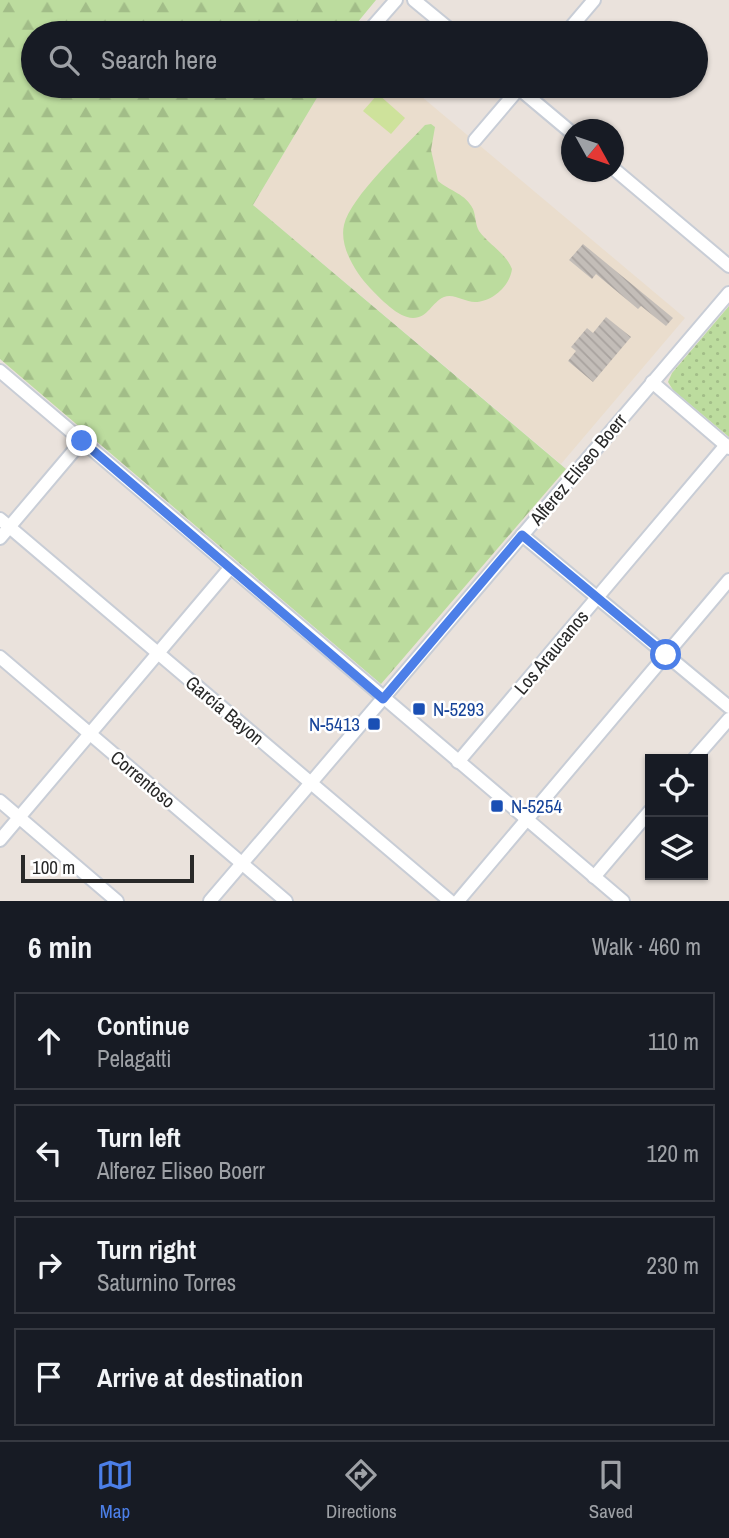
<!DOCTYPE html>
<html lang="en">
<head>
<meta charset="utf-8">
<style>
	:root { --surface:#171b24; --page:#20242c; --text:#f1f3f6; --muted:#9ea1a6; --line:#363941; --accent:#4c7fe8 }
	body { margin:0; font-family:"Archivo Narrow",sans-serif; background:var(--page); color:var(--text) }
	.controls { position:absolute; right:21px; bottom:21px; display:grid; overflow:hidden; border-radius:0px; box-shadow:0 2px 5px #0004 }
	.controls button { width:63px; height:63px; display:grid; place-items:center; padding:0; border:0; border-bottom:2px solid var(--line); background:var(--surface); color:var(--text); font:35px sans-serif }
	.compass { position:absolute; left:561px; top:119px; width:63px; height:63px; border-radius:50%; background:var(--surface); box-shadow:0 2px 5px #0004; rotate:130deg }
	.scale { position:absolute; left:21px; bottom:18px; width:173px; box-sizing:border-box; padding-left:7px; border:4px solid #292929; border-top:0; font-size:19px; line-height:24px; white-space:nowrap; color:#292929; -webkit-text-stroke:5px #fff; paint-order:stroke }
	.stop { position:absolute; width:21px; height:21px; margin:-16px; border:5px solid #4c7fe8; border-radius:50%; background:#fff }
	.stop.end { background:#4c7fe8; border-color:#fff; box-shadow:0 2px 7px #0008 }
	.list { margin:0; padding:0; list-style:none }
	h2 { display:flex; justify-content:space-between; align-items:center; height:91px; margin:0; padding:0 28px; font-size:30px }
	h2 small { font-size:23px; font-weight:400; color:var(--muted) }
	.list li { display:grid; grid-template-columns:46px 1fr auto; gap:21px; align-items:center; box-sizing:border-box; height:98px; margin:0 14px 14px; padding:0 14px; border:2px solid var(--line); border-radius:0px }
	.list b { display:block; font-size:26px; white-space:nowrap }
	.list p { margin:0; font-size:23px; white-space:nowrap; color:var(--muted) }
	.list em { font-size:23px; font-style:normal; color:var(--muted) }
	.icon { flex:none; width:38px; height:38px; fill:none; stroke:currentColor; stroke-width:2; stroke-linecap:round; stroke-linejoin:round }
	.map { position:relative; flex:none; width:729px; height:901px; overflow:hidden }
	.search { position:absolute; background:var(--surface); box-shadow:0 2px 5px #0004; left:21px; right:21px; top:21px; height:77px; display:flex; align-items:center; gap:18px; box-sizing:border-box; padding:0 24px; border-radius:38px; color:var(--muted); font-size:26px }
	.sheet { height:539px; background:var(--surface) }
	nav { display:flex; justify-content:space-around; align-items:center; box-sizing:border-box; height:98px; border-top:2px solid var(--line); background:var(--surface); font-size:19px; color:var(--muted) }
	nav a { display:grid; justify-items:center; gap:4px }
	nav .on { color:var(--accent) }
	.map>svg:first-child { display:block }
	.education { fill:#eaddcd }
	.forest { fill:url(#forest-firs) }
	.park { fill:url(#park-dots) }
	.pitch { fill:#cee29b }
	.building { fill:url(#building-back-hatch) }
	.lines { fill:none; stroke-linecap:round; stroke-linejoin:round }
	.minor-casing { stroke:#c8cdd6; stroke-width:16 }
	.minor { stroke:#fff; stroke-width:12 }
	.route { stroke:#4c7fe8; stroke-width:9 }
	.transit-dot { fill:#1a4fb4; stroke:#fff; stroke-width:2.5 }
	.labels { text-anchor:middle; stroke-width:5; stroke-linejoin:round; paint-order:stroke }
	.street-label { font-size:19px; fill:#292929; stroke:#fff }
	.transit-label { font-size:19px; fill:#164399; stroke:#fff; text-anchor:start }
</style>
</head>
<body>
<div class="map">
<svg width="729" height="901" viewBox="0 0 729 901">
	<defs>
		<pattern id="forest-firs" width="22" height="20" patternUnits="userSpaceOnUse" patternTransform="scale(1.75)"><rect width="22" height="20" fill="#bcdc9e"/><path d="M5 1l3.5 6h-7zM16 11l3.5 6h-7z" fill="#a2bd88"/></pattern>
		<pattern id="park-dots" width="8" height="8" patternUnits="userSpaceOnUse" patternTransform="scale(1.75)"><rect width="8" height="8" fill="#bcdc9e"/><path d="M2 2h.1M6 6h.1" fill="none" stroke="#a2bd88" stroke-width="1.8" stroke-linecap="round"/></pattern>
		<pattern id="building-back-hatch" width="6" height="6" patternUnits="userSpaceOnUse" patternTransform="scale(1.75)"><rect width="6" height="6" fill="#c3bdb8"/><path d="M-1 5l2 2M0 0l6 6M5-1l2 2" fill="none" stroke="#a8a29e"/></pattern>
	</defs>
	<rect width="100%" height="100%" fill="#eae2dc"/>
	<!-- education -->
	<path class="education" d="M 324,86 L 409,86 L 685,318 L 561,464 L 253,205 Z"/>
	<!-- forest -->
	<g class="forest">
		<path d="M 0,0 L 376,0 L 357,23 L 354,33 L 33,33 L 33,86 L 324,86 L 253,205 L 566,469 L 381,684 L 0,359 Z"/>
		<path d="M 431,124 L 435,127 L 431,150 L 438,181 C 450,191 466,194 473,209 C 476,216 475,224 479,231 C 490,246 505,252 512,269 C 510,286 492,302 475,302 C 464,302 454,293 444,297 C 432,302 428,318 413,318 C 398,318 380,298 370,288 C 356,273 339,247 344,225 C 351,196 404,148 425,125 Z"/>
	</g>
	<!-- park -->
	<path class="park" d="M 729,306 L 729,437 L 673,390 L 668,382 L 672,373 Z"/>
	<!-- pitch -->
	<path class="pitch" d="M 378,94 L 405,118 L 391,134 L 363,111 Z"/>
	<!-- building -->
	<g class="building">
		<path d="M 583,244 L 673,318 L 666,326 L 641,306 L 638,309 L 596,274 L 592,279 L 569,260 Z"/>
		<path d="M 606,317 L 631,337 L 593,382 L 568,361 L 576,351 L 571,347 L 587,328 L 593,333 Z"/>
	</g>
	<g class="lines">
		<defs>
			<g id="minor">
				<path d="M 414,0 L 454,33"/>
				<path d="M 367,33 L 396,0"/>
				<path d="M 566,33 L 594,0"/>
				<path d="M 516,86 L 572,133"/>
				<path d="M 475,140 L 521,86"/>
				<path d="M 614,169 L 729,266"/>
				<path d="M 0,371 L 623,901"/>
				<path d="M 652,382 L 729,448"/>
				<path d="M 0,519 L 450,901"/>
				<path d="M 522,535 L 729,707"/>
				<path d="M 0,538 L 82,441"/>
				<path d="M 0,657 L 286,901"/>
				<path d="M 694,759 L 729,719"/>
				<path d="M 458,762 L 726,445"/>
				<path d="M 0,801 L 117,901"/>
				<path d="M 0,840 L 230,568"/>
				<path d="M 594,877 L 650,811"/>
				<path d="M 210,901 L 729,293"/>
				<path d="M 458,901 L 729,580"/>
			</g>
		</defs>
		<!-- minor casing -->
		<use href="#minor" class="minor-casing"/>
		<!-- minor -->
		<use href="#minor" class="minor"/>
	</g>
	<g class="lines">
		<!-- route -->
		<path class="route" d="M 82,441 L 383,699 L 522,535 L 666,655"/>
	</g>
	<!-- markers -->
	<g class="transit-dot">
		<rect x="412" y="702" width="14" height="14" rx="3.5"/>
		<rect x="367" y="717" width="14" height="14" rx="3.5"/>
		<rect x="490" y="799" width="14" height="14" rx="3.5"/>
	</g>
	<g class="labels">
		<!-- street labels -->
		<g class="street-label">
			<text transform="translate(578 469) rotate(-50)" y="7">Alferez Eliseo Boerr</text>
			<text transform="translate(551 652) rotate(-50)" y="7">Los Araucanos</text>
			<text transform="translate(225 710) rotate(40)" y="7">García Bayon</text>
			<text transform="translate(143 779) rotate(40)" y="7">Correntoso</text>
		</g>
		<!-- transit labels -->
		<g class="transit-label">
			<text x="433" y="716">N-5293</text>
			<text x="360" y="731" text-anchor="end">N-5413</text>
			<text x="511" y="813">N-5254</text>
		</g>
	</g>
</svg>
<div class="controls">
<button><svg class="icon" aria-label="locate" viewBox="0 0 24 24"><circle cx="12" cy="12" r="6"/><path d="M12 2v4M12 18v4M2 12h4M18 12h4"/></svg></button>
<button><svg class="icon" aria-label="layers" viewBox="0 0 24 24"><path d="M12 4l9 5-9 5-9-5zM3 14l9 5 9-5"/></svg></button>
</div>
<svg class="compass" viewBox="-18 -18 36 36"><path d="M0-13l5 13h-10z" fill="#e53935"/><path d="M0 13l5-13h-10z" fill="#9ea1a6"/></svg>
<div class="scale">100 m</div>
<div class="stop" style="left:666px;top:655px"></div>
<div class="stop end" style="left:82px;top:441px"></div>
<div class="search"><svg class="icon" aria-label="search" viewBox="0 0 24 24"><circle cx="10" cy="10" r="6"/><path d="M15 15l6 6"/></svg>Search here</div>
</div>
<section class="sheet">
<h2>6 min<small>Walk · 460 m</small></h2>
<ul class="list">
<li><svg class="icon" aria-label="ahead" viewBox="0 0 24 24"><path d="M12 20V5M6 11l6-6 6 6"/></svg><div><b>Continue</b><p>Pelagatti</p></div><em>110 m</em></li>
<li><svg class="icon" aria-label="left" viewBox="0 0 24 24"><path d="M17 20v-9H6M10 6l-5 5 5 5"/></svg><div><b>Turn left</b><p>Alferez Eliseo Boerr</p></div><em>120 m</em></li>
<li><svg class="icon" aria-label="right" viewBox="0 0 24 24"><path d="M7 20v-9h11M14 6l5 5-5 5"/></svg><div><b>Turn right</b><p>Saturnino Torres</p></div><em>230 m</em></li>
<li><svg class="icon" aria-label="arrive" viewBox="0 0 24 24"><path d="M6 21V4h12l-3 4 3 4H6"/></svg><div><b>Arrive at destination</b></div></li>
</ul>
</section>
<nav>
<a class="on"><svg class="icon" aria-label="map" viewBox="0 0 24 24"><path d="M3 6l6-2 6 2 6-2v14l-6 2-6-2-6 2zM9 4v14M15 6v14"/></svg>Map</a>
<a><svg class="icon" aria-label="directions" viewBox="0 0 24 24"><path d="M12 3l9 9-9 9-9-9zM9 14v-3h6M13 9l2 2-2 2"/></svg>Directions</a>
<a><svg class="icon" aria-label="saved" viewBox="0 0 24 24"><path d="M7 4h10v16l-5-4-5 4z"/></svg>Saved</a>
</nav>
</body>
</html>
